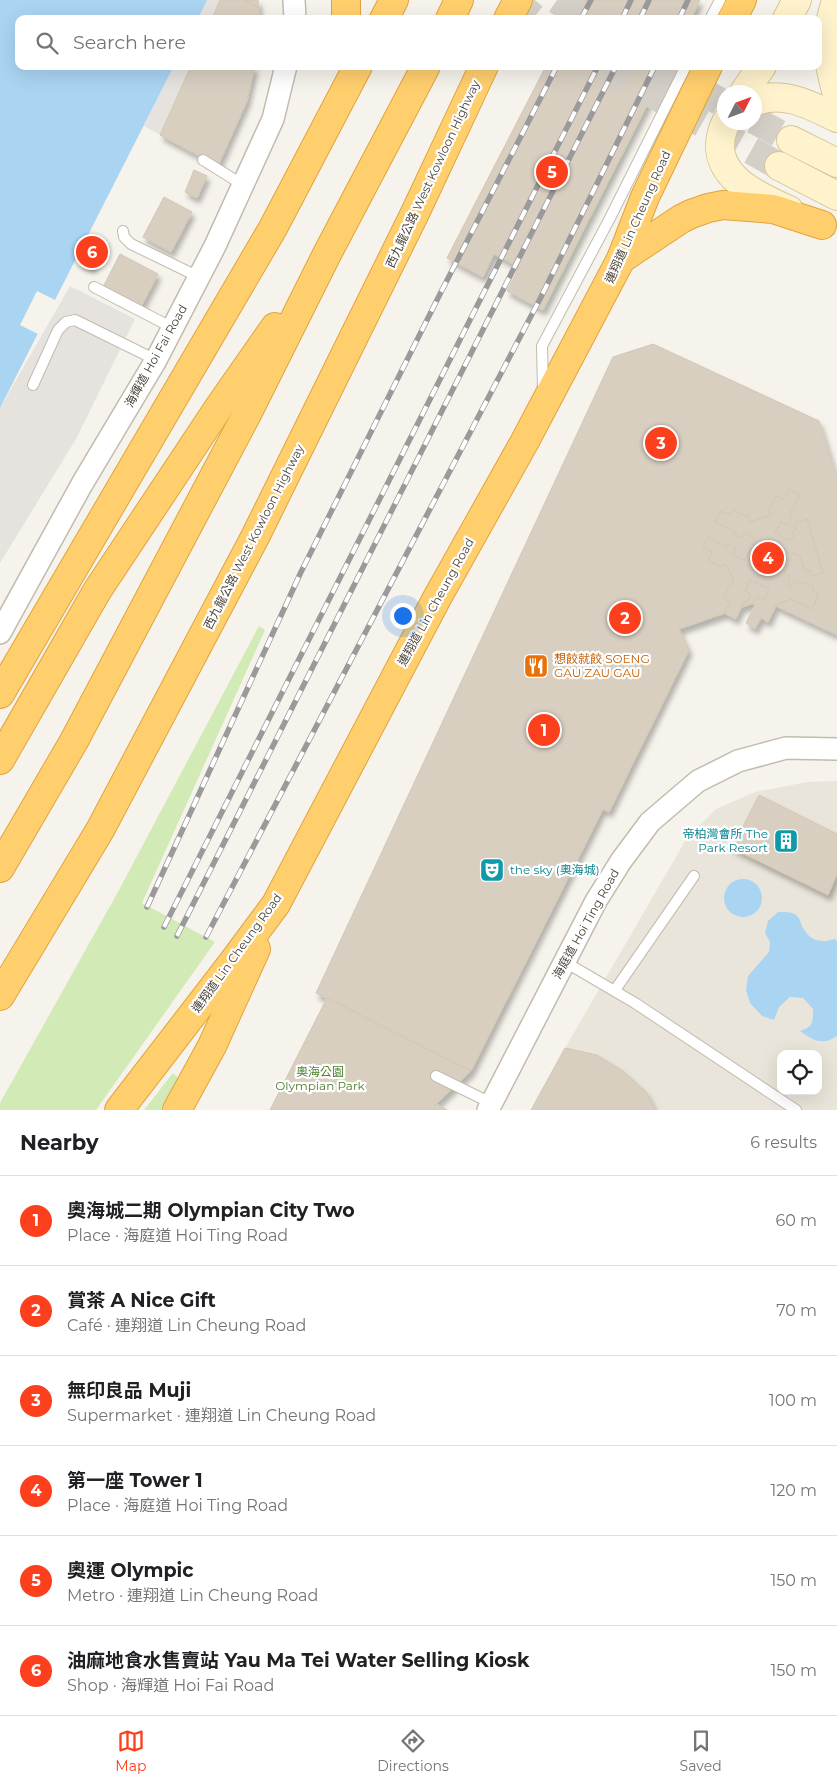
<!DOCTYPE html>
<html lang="en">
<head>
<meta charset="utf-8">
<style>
	:root { --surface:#fff; --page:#f6f6f6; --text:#202124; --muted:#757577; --line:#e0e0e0; --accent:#fc3f1d }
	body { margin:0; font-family:Montserrat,"Noto Sans TC",sans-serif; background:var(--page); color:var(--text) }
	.controls { position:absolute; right:15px; bottom:15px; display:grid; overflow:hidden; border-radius:10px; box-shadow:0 5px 20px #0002 }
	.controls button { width:45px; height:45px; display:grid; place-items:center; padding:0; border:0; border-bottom:1px solid var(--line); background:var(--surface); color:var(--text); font:25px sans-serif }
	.compass { position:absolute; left:717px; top:85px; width:45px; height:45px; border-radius:50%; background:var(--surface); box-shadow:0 5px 20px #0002; rotate:48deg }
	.you { position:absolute; left:402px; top:615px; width:18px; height:18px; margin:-12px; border:4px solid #fff; border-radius:50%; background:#1a73e8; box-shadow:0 0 0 8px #1a73e833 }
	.badge { display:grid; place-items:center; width:32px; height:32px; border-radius:50%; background:var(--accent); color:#fff; font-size:16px; font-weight:700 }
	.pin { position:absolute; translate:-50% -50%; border:2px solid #fff; box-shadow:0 1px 5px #0006 }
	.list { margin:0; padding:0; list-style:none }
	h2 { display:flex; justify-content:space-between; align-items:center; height:65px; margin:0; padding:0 20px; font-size:21px }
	h2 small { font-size:16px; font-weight:400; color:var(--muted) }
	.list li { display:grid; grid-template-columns:32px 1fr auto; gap:15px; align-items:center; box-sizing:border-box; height:90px; padding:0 20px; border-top:1px solid var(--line) }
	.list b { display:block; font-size:19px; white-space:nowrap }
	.list p { margin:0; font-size:16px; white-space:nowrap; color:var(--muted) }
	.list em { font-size:16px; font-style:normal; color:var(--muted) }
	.icon { flex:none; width:28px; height:28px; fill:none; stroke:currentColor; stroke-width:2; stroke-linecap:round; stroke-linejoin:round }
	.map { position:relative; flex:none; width:837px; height:1110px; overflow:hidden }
	.search { position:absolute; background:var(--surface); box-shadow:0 5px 20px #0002; left:15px; right:15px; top:15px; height:55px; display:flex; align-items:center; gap:12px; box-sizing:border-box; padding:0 18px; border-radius:10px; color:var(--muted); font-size:19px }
	.sheet { height:605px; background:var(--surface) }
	nav { display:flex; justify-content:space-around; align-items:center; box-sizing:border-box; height:70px; border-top:1px solid var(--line); background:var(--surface); font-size:14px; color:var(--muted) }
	nav a { display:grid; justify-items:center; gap:2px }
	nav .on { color:var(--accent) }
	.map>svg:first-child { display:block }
	.residential { fill:#eae5da; fill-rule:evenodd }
	.industrial { fill:#e6e2dd }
	.green { fill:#d2eab5 }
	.water { fill:#a9d4f2 }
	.pier { fill:#f6f3ec }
	.building { fill:#d8cfc1; stroke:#d3c7b4; filter:url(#shadow) }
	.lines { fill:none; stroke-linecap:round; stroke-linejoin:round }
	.secondary-tunnel { stroke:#d4d0c8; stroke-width:28; stroke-dasharray:28 14; stroke-linecap:butt }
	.lane-casing { stroke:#c2bbae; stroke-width:12 }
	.street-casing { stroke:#c2bbae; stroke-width:24 }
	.secondary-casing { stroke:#d6c79b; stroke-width:30 }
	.highway-casing { stroke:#e0a43c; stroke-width:30 }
	.lane { stroke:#fff; stroke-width:10 }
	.street { stroke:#fff; stroke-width:21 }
	.secondary { stroke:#fff3cd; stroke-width:28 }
	.highway { stroke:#ffcf6e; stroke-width:28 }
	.rail-casing { stroke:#9a9a9a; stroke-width:5.5 }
	.rail { stroke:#fff; stroke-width:4; stroke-dasharray:11; stroke-linecap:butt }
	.labels { text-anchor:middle; stroke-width:4.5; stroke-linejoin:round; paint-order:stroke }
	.street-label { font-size:12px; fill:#4b4439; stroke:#fff }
	.food-label { font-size:12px; fill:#c56008; stroke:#fff; text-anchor:start }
	.culture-label { font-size:12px; fill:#0d838f; stroke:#fff; text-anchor:end }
	.park-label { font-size:12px; fill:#4a7f2a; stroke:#fff }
</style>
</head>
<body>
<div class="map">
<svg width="837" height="1110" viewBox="0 0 837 1110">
	<defs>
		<filter id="shadow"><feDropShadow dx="3" dy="5.5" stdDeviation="2.5" flood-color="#0004"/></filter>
	</defs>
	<rect width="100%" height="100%" fill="#f6f3ec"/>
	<!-- residential -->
	<path class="residential" d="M 837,781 L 837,1110 L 531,1110 L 565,1048 L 687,838 L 716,809 L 755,792 L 807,782 ZM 781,1054 L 818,1054 L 818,1091 L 781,1091 Z"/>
	<!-- industrial -->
	<g class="industrial">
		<path d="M 207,0 L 258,0 L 259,19 L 198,19 Z"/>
		<path d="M 174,66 L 255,66 L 247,101 L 218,166 L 144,126 Z"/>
		<path d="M 70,286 L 135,319 L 76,439 L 0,563 L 0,408 Z"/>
	</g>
	<!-- green -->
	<g class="green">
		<path d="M 259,626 L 265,630 L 142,903 L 215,942 L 96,1110 L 0,1110 L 0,1103 L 119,890 Z"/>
		<path d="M 173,1073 L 182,1082 L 168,1110 L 144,1110 Z"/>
	</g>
	<!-- water -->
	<g class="water">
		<path d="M 0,0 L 207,0 L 198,19 L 19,19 L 19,66 L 174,66 L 0,408 Z"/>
		<circle cx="743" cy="898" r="19"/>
		<path d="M 778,912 C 785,912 793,911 798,917 C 800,919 801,925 803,928 C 811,942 821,943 835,939 L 837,942 L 837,1036 C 823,1046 812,1040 800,1031 C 813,1027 813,1023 813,1009 L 803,998 L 790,997 L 779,1007 L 774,1020 L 762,1016 L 750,1003 L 746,990 L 748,976 L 769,952 L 770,942 L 765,933 L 768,921 Z"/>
	</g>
	<!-- pier -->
	<path class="pier" d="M 37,291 L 57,301 L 40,335 L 20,325 Z"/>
	<!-- building -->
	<g class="building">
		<path d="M 220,0 L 244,0 L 259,8 L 259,19 L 212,19 Z"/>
		<path d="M 244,0 L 258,0 L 259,8 Z"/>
		<path d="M 580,0 L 700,0 L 691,19 L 571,19 Z"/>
		<path d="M 191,66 L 255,66 L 247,101 L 218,166 L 160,135 Z"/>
		<path d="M 546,66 L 667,66 L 543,310 L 507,291 L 519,267 L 494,254 L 483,277 L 447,258 Z"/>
		<path d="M 194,170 L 207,176 L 197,198 L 185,192 Z"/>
		<path d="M 164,197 L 192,212 L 171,252 L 143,237 Z"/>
		<path d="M 93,235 L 105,242 L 92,268 L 79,261 Z"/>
		<path d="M 120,254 L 158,274 L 140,309 L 102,289 Z"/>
		<path d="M 653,344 L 819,421 L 835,472 L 837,472 L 837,635 L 763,600 L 679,629 L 689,650 L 609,812 L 603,809 L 471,1071 L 316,993 L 613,357 Z"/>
		<path d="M 789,489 L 800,495 L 790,513 L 791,520 L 788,525 L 781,522 L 775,533 L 789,540 L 794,537 L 793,531 L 796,529 L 795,523 L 807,519 L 823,573 L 811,576 L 809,570 L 805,571 L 800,556 L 793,553 L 784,574 L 790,576 L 787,585 L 791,587 L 794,581 L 801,584 L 802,582 L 814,587 L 812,591 L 819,594 L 812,609 L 791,599 L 774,606 L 775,608 L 768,622 L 761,618 L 755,629 L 746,623 L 755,605 L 753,604 L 757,597 L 764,600 L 769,589 L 750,580 L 745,591 L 751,594 L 747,602 L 744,601 L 736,619 L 724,613 L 730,602 L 723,598 L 730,585 L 734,582 L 726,564 L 721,567 L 708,561 L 712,552 L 703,547 L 708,537 L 727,547 L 728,544 L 736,548 L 733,555 L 744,561 L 756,540 L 744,533 L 741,538 L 734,535 L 735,532 L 715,522 L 721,511 L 730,515 L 733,510 L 749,517 L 750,522 L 771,515 L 769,510 L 776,496 L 783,500 Z"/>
		<path d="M 759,795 L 837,834 L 837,874 L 828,895 L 732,848 Z"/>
		<path d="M 327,998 L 471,1071 L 436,1104 L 433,1110 L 270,1110 Z"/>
		<path d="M 565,1048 L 597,1055 L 622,1070 L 646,1092 L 655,1110 L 531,1110 Z"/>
		<path d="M 436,1104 L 447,1110 L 433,1110 Z"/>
	</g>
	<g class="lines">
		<!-- secondary-tunnel -->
		<g class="secondary-tunnel">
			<path d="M 512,0 L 536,19"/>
			<path d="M 557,0 L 585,19"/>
			<path d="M 606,66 L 689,116 L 779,166"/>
			<path d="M 660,66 L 724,104"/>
			<path d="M 754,120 L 791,140"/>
		</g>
		<defs>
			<g id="lane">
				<path d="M 710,19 L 720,0"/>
				<path d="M 203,160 L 243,185"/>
				<path d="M 123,231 L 124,237 L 131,244 L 199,277"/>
				<path d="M 94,287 L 173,328"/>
				<path d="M 33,385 L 58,330 L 66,322 L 75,320 L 156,360"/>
				<path d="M 543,390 L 542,346 L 610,218 L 686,66"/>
				<path d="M 565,962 L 635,1003 L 796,1110"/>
				<path d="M 615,990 L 694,876"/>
				<path d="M 436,1076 L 491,1103"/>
			</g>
			<g id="street">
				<path d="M 294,0 L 295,19"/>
				<path d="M 0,633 L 82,484 L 156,360 L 215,246 L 273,119 L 286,66"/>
				<path d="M 488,1110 L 596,901 L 621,861 L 650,822 L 698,781 L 738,761 L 786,748 L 837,749"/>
			</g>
			<g id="secondary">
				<path d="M 836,0 L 826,38 L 831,70 L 837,95"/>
				<path d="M 787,19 L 797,0"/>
				<path d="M 744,92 L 762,66"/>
				<path d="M 754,102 C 783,89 812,106 837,118"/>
				<path d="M 726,122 C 703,171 752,194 789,210"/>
				<path d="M 791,140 L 837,163"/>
				<path d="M 779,166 L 837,196"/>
			</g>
			<g id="highway">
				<path d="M 346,0 L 346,19"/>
				<path d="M 384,19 L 394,0"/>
				<path d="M 450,19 L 459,0"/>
				<path d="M 508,19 L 518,0"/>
				<path d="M 732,19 L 742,0"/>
				<path d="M 621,259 L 681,219 L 691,214 L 708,208 L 723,205 L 773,209 L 822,225"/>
				<path d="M 0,694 L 273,228 L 358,66"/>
				<path d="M 0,760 L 97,591 L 219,407 L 275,327"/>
				<path d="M 0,868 L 74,741 L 247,414 L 327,254 L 426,66"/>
				<path d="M 0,996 L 100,830 L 255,537 L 415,213 L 484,66"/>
				<path d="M 119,1110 L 233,962 L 276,904 L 437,598 L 525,441 L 621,259 L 645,197 L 708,66"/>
				<path d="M 177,1110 L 212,1046 L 256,949"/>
			</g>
		</defs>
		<!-- lane casing -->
		<use href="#lane" class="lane-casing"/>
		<!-- street casing -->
		<use href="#street" class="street-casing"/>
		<!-- secondary casing -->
		<use href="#secondary" class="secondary-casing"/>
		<!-- highway casing -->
		<use href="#highway" class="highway-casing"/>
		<!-- lane -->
		<use href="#lane" class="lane"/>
		<!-- street -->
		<use href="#street" class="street"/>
		<!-- secondary -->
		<use href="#secondary" class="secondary"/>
		<!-- highway -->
		<use href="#highway" class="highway"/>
		<defs>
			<g id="rail">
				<path d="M 581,19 L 591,0"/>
				<path d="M 622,19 L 631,0"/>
				<path d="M 640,19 L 649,0"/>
				<path d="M 679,19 L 688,0"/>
				<path d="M 147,907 L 301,572 L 441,292 L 557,66"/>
				<path d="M 164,927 L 598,66"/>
				<path d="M 177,936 L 616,66"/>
				<path d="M 206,937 L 541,297 L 655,66"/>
			</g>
		</defs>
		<!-- rail casing -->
		<use href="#rail" class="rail-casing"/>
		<!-- rail -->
		<use href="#rail" class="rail"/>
	</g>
	<!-- icons -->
	<defs>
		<symbol id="restaurant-square" viewBox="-11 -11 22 22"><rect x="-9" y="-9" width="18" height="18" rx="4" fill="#e8710a" stroke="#fff"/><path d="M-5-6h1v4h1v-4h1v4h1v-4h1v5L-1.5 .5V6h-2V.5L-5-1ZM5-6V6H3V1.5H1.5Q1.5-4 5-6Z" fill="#fff"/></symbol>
		<symbol id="building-square" viewBox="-11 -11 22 22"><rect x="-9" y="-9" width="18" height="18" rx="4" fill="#0f9aa8" stroke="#fff"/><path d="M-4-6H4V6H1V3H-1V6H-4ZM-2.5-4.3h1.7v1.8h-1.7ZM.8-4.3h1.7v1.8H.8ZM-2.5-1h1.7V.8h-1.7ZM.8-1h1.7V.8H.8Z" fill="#fff"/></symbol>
		<symbol id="theatre-square" viewBox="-11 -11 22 22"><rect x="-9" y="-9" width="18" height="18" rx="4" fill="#0f9aa8" stroke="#fff"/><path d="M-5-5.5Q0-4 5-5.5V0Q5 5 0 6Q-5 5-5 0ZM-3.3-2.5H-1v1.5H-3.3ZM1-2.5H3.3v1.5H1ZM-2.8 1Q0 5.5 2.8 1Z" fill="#fff"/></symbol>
	</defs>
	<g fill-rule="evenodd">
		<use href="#restaurant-square" x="522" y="652" width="28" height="28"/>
		<use href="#building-square" x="772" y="827" width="28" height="28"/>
		<use href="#theatre-square" x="478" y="856" width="28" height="28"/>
	</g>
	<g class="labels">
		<!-- street labels -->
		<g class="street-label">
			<text transform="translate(433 174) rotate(-65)" y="4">西九龍公路 West Kowloon Highway</text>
			<text transform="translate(638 217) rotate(-66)" y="4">連翔道 Lin Cheung Road</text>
			<text transform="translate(156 356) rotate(-61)" y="4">海輝道 Hoi Fai Road</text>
			<text transform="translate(254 537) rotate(-63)" y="4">西九龍公路 West Kowloon Highway</text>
			<text transform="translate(436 602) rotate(-61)" y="4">連翔道 Lin Cheung Road</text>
			<text transform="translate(586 924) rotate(-61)" y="4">海庭道 Hoi Ting Road</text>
			<text transform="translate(237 953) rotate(-54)" y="4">連翔道 Lin Cheung Road</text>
		</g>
		<!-- food labels -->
		<g class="food-label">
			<text x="554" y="663">想餃就餃 SOENG<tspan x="554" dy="14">GAU ZAU GAU</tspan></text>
		</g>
		<!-- culture labels -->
		<g class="culture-label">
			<text x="768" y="838">帝柏灣會所 The<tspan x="768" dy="14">Park Resort</tspan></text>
			<text x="510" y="874" text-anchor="start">the sky (奧海城)</text>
		</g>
		<!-- park labels -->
		<g class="park-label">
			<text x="320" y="1076">奧海公園<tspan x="320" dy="14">Olympian Park</tspan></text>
		</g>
	</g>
</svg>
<div class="controls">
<button><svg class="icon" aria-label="locate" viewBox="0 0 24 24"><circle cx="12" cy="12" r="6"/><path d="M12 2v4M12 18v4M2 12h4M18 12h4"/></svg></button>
</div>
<svg class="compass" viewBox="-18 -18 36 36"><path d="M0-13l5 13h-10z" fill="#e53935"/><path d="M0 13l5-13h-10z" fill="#757577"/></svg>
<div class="you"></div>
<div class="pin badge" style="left:544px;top:730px">1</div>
<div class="pin badge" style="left:625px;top:618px">2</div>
<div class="pin badge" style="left:661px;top:443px">3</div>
<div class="pin badge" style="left:768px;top:558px">4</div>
<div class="pin badge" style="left:552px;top:172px">5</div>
<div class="pin badge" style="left:92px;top:252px">6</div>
<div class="search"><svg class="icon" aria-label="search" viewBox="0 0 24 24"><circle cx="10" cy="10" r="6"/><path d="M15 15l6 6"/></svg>Search here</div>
</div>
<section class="sheet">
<h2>Nearby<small>6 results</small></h2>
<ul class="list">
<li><span class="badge">1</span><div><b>奧海城二期 Olympian City Two</b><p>Place · 海庭道 Hoi Ting Road</p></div><em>60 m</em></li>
<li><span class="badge">2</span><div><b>賞茶 A Nice Gift</b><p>Café · 連翔道 Lin Cheung Road</p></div><em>70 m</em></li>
<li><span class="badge">3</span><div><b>無印良品 Muji</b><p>Supermarket · 連翔道 Lin Cheung Road</p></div><em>100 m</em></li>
<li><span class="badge">4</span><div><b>第一座 Tower 1</b><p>Place · 海庭道 Hoi Ting Road</p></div><em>120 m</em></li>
<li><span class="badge">5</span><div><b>奧運 Olympic</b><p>Metro · 連翔道 Lin Cheung Road</p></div><em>150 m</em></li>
<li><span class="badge">6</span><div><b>油麻地食水售賣站 Yau Ma Tei Water Selling Kiosk</b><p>Shop · 海輝道 Hoi Fai Road</p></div><em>150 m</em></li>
</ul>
</section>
<nav>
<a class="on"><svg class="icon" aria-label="map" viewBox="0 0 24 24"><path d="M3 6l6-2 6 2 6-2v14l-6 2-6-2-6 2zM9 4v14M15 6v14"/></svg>Map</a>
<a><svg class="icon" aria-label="directions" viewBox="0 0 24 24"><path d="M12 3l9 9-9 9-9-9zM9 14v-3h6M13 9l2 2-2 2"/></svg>Directions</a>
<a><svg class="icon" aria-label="saved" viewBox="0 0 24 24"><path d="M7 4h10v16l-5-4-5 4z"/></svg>Saved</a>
</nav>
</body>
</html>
